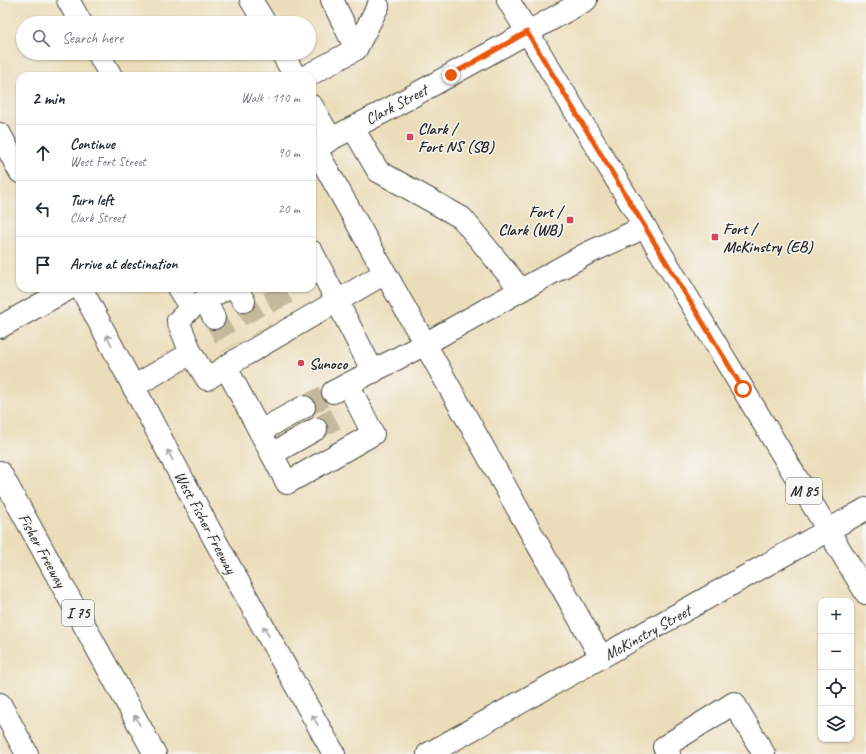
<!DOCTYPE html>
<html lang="en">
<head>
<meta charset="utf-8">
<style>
	:root { --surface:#fff; --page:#f6f6f7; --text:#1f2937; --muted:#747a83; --line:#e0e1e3 }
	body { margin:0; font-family:Caveat,sans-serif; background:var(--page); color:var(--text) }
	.controls { position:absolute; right:12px; bottom:12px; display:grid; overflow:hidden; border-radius:8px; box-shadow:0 1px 3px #0004 }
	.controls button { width:36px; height:36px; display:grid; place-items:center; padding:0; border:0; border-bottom:1px solid var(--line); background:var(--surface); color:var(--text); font:20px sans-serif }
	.stop { position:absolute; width:12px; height:12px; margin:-9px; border:3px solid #ea580c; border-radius:50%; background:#fff }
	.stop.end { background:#ea580c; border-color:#fff; box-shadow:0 1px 4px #0008 }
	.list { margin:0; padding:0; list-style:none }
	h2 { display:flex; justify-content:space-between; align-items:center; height:52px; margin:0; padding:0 16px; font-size:17px }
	h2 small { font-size:13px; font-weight:400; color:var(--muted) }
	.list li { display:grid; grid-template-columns:26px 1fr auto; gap:12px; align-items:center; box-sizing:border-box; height:56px; padding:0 16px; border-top:1px solid var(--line) }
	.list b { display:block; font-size:15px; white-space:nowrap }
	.list p { margin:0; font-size:13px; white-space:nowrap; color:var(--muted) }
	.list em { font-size:13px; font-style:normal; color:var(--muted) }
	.icon { flex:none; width:22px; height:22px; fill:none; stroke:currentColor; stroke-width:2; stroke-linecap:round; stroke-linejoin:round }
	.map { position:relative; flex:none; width:866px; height:754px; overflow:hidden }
	.search { position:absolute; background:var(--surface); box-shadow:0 1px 3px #0004; left:16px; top:16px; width:300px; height:44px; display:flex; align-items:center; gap:10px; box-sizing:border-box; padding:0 14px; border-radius:22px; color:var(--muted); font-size:15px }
	.panel { position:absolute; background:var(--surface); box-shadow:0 1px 3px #0004; left:16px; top:72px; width:300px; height:220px; border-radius:12px }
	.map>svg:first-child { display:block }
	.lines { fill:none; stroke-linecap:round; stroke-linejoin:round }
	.minor-tunnel { stroke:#c5b99d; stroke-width:22; stroke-dasharray:22 11; stroke-linecap:butt }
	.minor-casing { stroke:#484640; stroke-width:24 }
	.major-casing { stroke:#484640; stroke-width:24 }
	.highway-casing { stroke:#484640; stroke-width:24 }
	.minor { stroke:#fff; stroke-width:22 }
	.major { stroke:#fff; stroke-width:22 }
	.highway { stroke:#fff; stroke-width:22 }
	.oneway { stroke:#a0a0a0 }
	.route { stroke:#ea580c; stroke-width:5 }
	.poi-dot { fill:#d1495b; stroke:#f6f6f2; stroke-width:1.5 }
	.labels { text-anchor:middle; stroke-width:3; stroke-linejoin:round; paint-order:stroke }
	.shield { fill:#f6f6f2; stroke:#686867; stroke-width:1 }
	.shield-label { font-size:15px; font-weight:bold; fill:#2b2b2b }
	.street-label { font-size:16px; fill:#2b2b2b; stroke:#f6f6f2 }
	.poi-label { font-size:16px; font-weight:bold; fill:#2b2b2b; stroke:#f6f6f2; text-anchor:start }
</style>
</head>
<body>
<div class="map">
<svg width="866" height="754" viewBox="0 0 866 754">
	<rect width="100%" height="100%" fill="#f6f6f2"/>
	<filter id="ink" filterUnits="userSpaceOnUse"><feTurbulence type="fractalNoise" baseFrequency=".025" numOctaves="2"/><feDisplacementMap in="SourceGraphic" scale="8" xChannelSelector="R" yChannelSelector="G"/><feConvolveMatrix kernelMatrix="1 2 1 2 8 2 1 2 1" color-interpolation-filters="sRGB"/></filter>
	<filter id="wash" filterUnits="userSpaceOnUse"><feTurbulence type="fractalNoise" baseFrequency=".012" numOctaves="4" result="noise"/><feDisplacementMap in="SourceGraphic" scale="16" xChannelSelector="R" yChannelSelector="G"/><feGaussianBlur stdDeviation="0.9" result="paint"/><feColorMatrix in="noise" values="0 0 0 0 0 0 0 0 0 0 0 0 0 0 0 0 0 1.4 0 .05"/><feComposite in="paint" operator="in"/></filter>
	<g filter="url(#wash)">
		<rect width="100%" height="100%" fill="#ecddba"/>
	</g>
	<g filter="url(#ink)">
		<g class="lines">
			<!-- minor-tunnel -->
			<g class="minor-tunnel">
				<path d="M 273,288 L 287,316"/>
				<path d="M 244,301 L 261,331"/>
				<path d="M 214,318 L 231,347"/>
				<path d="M 304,407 L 333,392"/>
				<path d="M 316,429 L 344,414"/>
			</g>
			<defs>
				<g id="minor">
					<path d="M 68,0 L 81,23"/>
					<path d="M 251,0 L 265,23"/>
					<path d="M 332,0 L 356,49"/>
					<path d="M 98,53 L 111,76"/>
					<path d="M 282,53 L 295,76"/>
					<path d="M 307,76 L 356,49 L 378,6"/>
					<path d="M 312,106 L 331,139"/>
					<path d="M 353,128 L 378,171 L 462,218 L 521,290 L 586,254 L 645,227"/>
					<path d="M 0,134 L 20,172"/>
					<path d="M 316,150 L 601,657"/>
					<path d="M 312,252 L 373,372"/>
					<path d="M 81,288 L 216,542 L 334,754"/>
					<path d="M 178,288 L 191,308 L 227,288"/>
					<path d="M 235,288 L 244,301"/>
					<path d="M 205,300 L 214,318"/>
					<path d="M 191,308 L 178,321 L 191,353"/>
					<path d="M 226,367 L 287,483 L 373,434 L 348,384"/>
					<path d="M 133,387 L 191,353 L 207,379 L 238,359 L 385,273"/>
					<path d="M 333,392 L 425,344 L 521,290"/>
					<path d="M 260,431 L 304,407"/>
					<path d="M 272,454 L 316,429"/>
					<path d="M 428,754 L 866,509"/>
					<path d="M 669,754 L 664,747 L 734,703 L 764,754"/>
				</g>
				<g id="major">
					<path d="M 508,0 L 866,593"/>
					<path d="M 312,152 L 331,139 L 389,109 L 586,0"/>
					<path d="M 0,327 L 70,288"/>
				</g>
				<g id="highway">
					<path d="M 0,472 L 155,754"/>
					<path d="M 0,704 L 27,754"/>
				</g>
			</defs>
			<!-- minor casing -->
			<use href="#minor" class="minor-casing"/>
			<!-- major casing -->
			<use href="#major" class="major-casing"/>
			<!-- highway casing -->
			<use href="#highway" class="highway-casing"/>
			<!-- minor -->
			<use href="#minor" class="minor"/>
			<!-- major -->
			<use href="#major" class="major"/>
			<!-- highway -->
			<use href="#highway" class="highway"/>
		</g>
		<!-- one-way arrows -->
		<defs><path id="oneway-shaft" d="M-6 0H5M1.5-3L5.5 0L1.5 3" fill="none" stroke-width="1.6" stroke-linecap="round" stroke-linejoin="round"/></defs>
		<g class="oneway">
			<use href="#oneway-shaft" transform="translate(109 340) rotate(-117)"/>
			<use href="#oneway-shaft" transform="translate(170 455) rotate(-118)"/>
			<use href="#oneway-shaft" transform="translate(266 631) rotate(-119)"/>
			<use href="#oneway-shaft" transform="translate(137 720) rotate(-119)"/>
			<use href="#oneway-shaft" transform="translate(315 720) rotate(-119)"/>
		</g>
	</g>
	<g class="lines" filter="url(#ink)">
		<!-- route -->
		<path class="route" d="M 451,75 L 527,32 L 743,389"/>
	</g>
	<!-- markers -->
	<g class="poi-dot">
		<rect x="406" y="133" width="8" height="8" rx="2"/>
		<rect x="566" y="216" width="8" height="8" rx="2"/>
		<rect x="711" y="233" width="8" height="8" rx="2"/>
		<circle cx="301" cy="363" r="4"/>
	</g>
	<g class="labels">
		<!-- shield labels -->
		<g class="shield">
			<rect x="786" y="478" width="36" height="26" rx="3"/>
			<rect x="62" y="600" width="32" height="26" rx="3"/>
		</g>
		<g class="shield-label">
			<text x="804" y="496">M 85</text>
			<text x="78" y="618">I 75</text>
		</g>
		<!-- street labels -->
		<g class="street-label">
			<text transform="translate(396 104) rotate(-28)" y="6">Clark Street</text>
			<text transform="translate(206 522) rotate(62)" y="6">West Fisher Freeway</text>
			<text transform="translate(43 550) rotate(61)" y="6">Fisher Freeway</text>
			<text transform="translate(647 632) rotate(-29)" y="6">McKinstry Street</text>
		</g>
		<!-- poi labels -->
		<g class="poi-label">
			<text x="418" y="134">Clark /<tspan x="418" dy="18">Fort NS (SB)</tspan></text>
			<text x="562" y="217" text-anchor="end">Fort /<tspan x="562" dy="18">Clark (WB)</tspan></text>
			<text x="723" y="234">Fort /<tspan x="723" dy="18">McKinstry (EB)</tspan></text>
			<text x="309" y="369">Sunoco</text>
		</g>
	</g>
</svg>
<div class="controls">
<button>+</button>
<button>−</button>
<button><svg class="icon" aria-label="locate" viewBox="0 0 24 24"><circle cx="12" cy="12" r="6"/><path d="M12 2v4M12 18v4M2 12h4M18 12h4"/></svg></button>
<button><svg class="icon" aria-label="layers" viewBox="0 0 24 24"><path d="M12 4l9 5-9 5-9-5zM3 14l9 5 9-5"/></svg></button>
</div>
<div class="stop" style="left:743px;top:389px"></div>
<div class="stop end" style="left:451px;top:75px"></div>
<div class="search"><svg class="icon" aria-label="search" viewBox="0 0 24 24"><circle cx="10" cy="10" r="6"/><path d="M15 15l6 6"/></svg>Search here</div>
<section class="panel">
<h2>2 min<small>Walk · 110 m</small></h2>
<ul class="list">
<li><svg class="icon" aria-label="ahead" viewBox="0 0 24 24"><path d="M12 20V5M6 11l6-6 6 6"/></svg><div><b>Continue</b><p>West Fort Street</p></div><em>90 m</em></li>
<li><svg class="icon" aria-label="left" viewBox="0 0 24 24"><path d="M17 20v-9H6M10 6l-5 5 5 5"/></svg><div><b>Turn left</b><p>Clark Street</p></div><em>20 m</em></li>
<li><svg class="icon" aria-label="arrive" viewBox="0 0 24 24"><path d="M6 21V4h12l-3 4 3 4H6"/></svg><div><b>Arrive at destination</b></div></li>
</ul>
</section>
</div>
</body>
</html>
